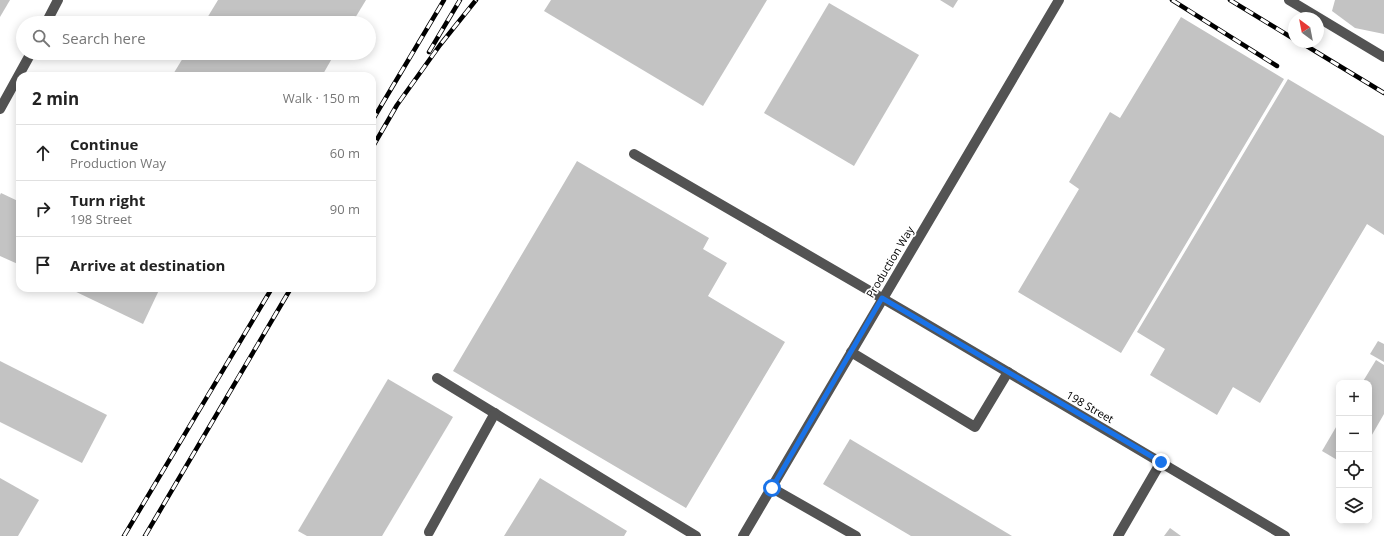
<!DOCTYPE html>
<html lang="en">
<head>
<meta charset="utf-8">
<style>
	:root { --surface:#fff; --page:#f6f6f6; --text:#222; --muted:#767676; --line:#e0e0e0 }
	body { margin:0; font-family:"Open Sans",sans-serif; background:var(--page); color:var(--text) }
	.controls { position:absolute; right:12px; bottom:12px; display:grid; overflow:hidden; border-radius:8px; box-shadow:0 2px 10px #0003 }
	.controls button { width:36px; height:36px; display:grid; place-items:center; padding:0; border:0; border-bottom:1px solid var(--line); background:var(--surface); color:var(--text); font:20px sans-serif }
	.compass { position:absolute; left:1288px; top:12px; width:36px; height:36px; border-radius:50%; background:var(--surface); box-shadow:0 2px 10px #0003; rotate:328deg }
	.stop { position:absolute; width:12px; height:12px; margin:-9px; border:3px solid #1a73e8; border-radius:50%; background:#fff }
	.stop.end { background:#1a73e8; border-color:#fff; box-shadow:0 1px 4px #0008 }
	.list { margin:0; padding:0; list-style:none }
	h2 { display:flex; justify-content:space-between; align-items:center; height:52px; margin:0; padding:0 16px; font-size:17px }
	h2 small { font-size:13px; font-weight:400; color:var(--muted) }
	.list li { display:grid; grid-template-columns:26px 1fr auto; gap:12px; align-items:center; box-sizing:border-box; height:56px; padding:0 16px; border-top:1px solid var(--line) }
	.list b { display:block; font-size:15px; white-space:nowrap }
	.list p { margin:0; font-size:13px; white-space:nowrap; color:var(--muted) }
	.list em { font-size:13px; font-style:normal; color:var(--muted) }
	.icon { flex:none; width:22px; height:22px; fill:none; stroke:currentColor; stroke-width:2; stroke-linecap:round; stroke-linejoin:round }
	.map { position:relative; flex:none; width:1384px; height:536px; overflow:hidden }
	.search { position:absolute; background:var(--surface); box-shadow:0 2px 10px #0003; left:16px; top:16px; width:360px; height:44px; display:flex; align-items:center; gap:10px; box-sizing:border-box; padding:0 14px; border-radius:22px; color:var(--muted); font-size:15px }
	.panel { position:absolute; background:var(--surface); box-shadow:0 2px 10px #0003; left:16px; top:72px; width:360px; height:220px; border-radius:12px }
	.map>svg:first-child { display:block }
	.building { fill:#c3c3c3 }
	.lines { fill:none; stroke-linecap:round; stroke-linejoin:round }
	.minor { stroke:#535353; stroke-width:10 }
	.rail-casing { stroke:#000; stroke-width:4.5 }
	.rail { stroke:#fff; stroke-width:3; stroke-dasharray:9; stroke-linecap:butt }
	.route { stroke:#1a73e8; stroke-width:5 }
	.labels { text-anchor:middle; stroke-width:3.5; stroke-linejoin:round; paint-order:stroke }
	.street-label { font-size:11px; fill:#000; stroke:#fff }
</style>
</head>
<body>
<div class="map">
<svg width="1384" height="536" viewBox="0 0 1384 536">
	<rect width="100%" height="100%" fill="#fff"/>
	<!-- building -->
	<g class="building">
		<path d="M 0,0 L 10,0 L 0,17 Z"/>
		<path d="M 218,0 L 366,0 L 352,23 L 204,23 Z"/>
		<path d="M 551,0 L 767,0 L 703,106 L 544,11 Z"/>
		<path d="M 940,0 L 958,0 L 953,8 Z"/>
		<path d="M 1335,0 L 1384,0 L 1384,34 L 1355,28 L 1332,11 Z"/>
		<path d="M 829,3 L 919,55 L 854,166 L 764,113 Z"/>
		<path d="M 1181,17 L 1284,79 L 1121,353 L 1018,292 L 1079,189 L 1069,182 L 1110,112 L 1120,118 Z"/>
		<path d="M 186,53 L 335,53 L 322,76 L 172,76 Z"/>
		<path d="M 1288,79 L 1384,136 L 1384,235 L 1367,224 L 1260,403 L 1233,387 L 1217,415 L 1150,375 L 1165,349 L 1137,332 Z"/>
		<path d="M 577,161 L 709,238 L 703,249 L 727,263 L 708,296 L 785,342 L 686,508 L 453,371 Z"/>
		<path d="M 1,193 L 20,202 L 20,265 L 0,256 L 0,195 Z"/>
		<path d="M 68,288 L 160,288 L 143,324 Z"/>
		<path d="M 1378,341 L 1384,344 L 1384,362 L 1370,354 Z"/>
		<path d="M 1376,360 L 1384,365 L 1384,414 L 1369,440 L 1369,383 L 1362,383 Z"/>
		<path d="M 0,361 L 107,415 L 82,463 L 0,422 Z"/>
		<path d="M 388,379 L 453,417 L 382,536 L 307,536 L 298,531 Z"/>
		<path d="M 1339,422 L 1339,461 L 1322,451 Z"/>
		<path d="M 850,439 L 1012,536 L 911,536 L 823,484 Z"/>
		<path d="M 0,478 L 39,500 L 18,536 L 0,536 Z"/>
		<path d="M 540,478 L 627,531 L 624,536 L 504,536 Z"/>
		<path d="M 1170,528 L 1181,536 L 1164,536 Z"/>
	</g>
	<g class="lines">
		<!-- minor -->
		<g class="minor">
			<path d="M 1289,0 L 1384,57"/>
			<path d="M 46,23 L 58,0"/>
			<path d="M 0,109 L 31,53"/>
			<path d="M 634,154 L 918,319 L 1285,536"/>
			<path d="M 851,352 L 975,427 L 1008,372"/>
			<path d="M 437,378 L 696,536"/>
			<path d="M 772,488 L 856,536"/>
			<path d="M 429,532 L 495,413"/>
			<path d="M 743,536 L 1059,0"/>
			<path d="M 1118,536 L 1161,462"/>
		</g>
		<defs>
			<g id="rail">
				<path d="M 1172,0 L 1277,66"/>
				<path d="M 1230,0 L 1294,39"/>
				<path d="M 1300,42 L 1384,93"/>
				<path d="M 429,52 L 460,0"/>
				<path d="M 372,121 L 444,0"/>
				<path d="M 372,148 L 397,105 L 440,45 L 476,0"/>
				<path d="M 124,536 L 272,288"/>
				<path d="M 145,536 L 291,288"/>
			</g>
		</defs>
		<!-- rail casing -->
		<use href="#rail" class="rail-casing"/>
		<!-- rail -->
		<use href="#rail" class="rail"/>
	</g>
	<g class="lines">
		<!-- route -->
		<path class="route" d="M 772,488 L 882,298 L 1161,462"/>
	</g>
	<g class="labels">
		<!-- street labels -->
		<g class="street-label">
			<text transform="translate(890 262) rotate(-59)" y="4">Production Way</text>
			<text transform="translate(1090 407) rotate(30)" y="4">198 Street</text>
		</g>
	</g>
</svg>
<div class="controls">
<button>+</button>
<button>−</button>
<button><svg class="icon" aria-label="locate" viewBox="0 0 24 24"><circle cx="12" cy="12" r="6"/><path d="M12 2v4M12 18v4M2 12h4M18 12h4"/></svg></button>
<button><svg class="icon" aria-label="layers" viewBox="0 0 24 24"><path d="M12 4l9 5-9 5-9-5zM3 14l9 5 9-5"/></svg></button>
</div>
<svg class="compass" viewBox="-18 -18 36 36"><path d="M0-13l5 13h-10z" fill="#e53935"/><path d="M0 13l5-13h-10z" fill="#767676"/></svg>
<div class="stop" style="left:772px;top:488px"></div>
<div class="stop end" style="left:1161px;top:462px"></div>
<div class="search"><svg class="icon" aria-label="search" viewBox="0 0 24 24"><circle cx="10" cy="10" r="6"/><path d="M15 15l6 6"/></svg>Search here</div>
<section class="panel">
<h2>2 min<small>Walk · 150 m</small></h2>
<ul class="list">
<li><svg class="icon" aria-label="ahead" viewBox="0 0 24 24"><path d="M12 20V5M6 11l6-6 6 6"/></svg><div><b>Continue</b><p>Production Way</p></div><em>60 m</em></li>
<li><svg class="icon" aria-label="right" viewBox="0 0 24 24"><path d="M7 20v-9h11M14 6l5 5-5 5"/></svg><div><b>Turn right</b><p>198 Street</p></div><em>90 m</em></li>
<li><svg class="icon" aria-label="arrive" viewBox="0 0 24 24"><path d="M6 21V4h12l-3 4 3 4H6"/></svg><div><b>Arrive at destination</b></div></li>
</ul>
</section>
</div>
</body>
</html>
